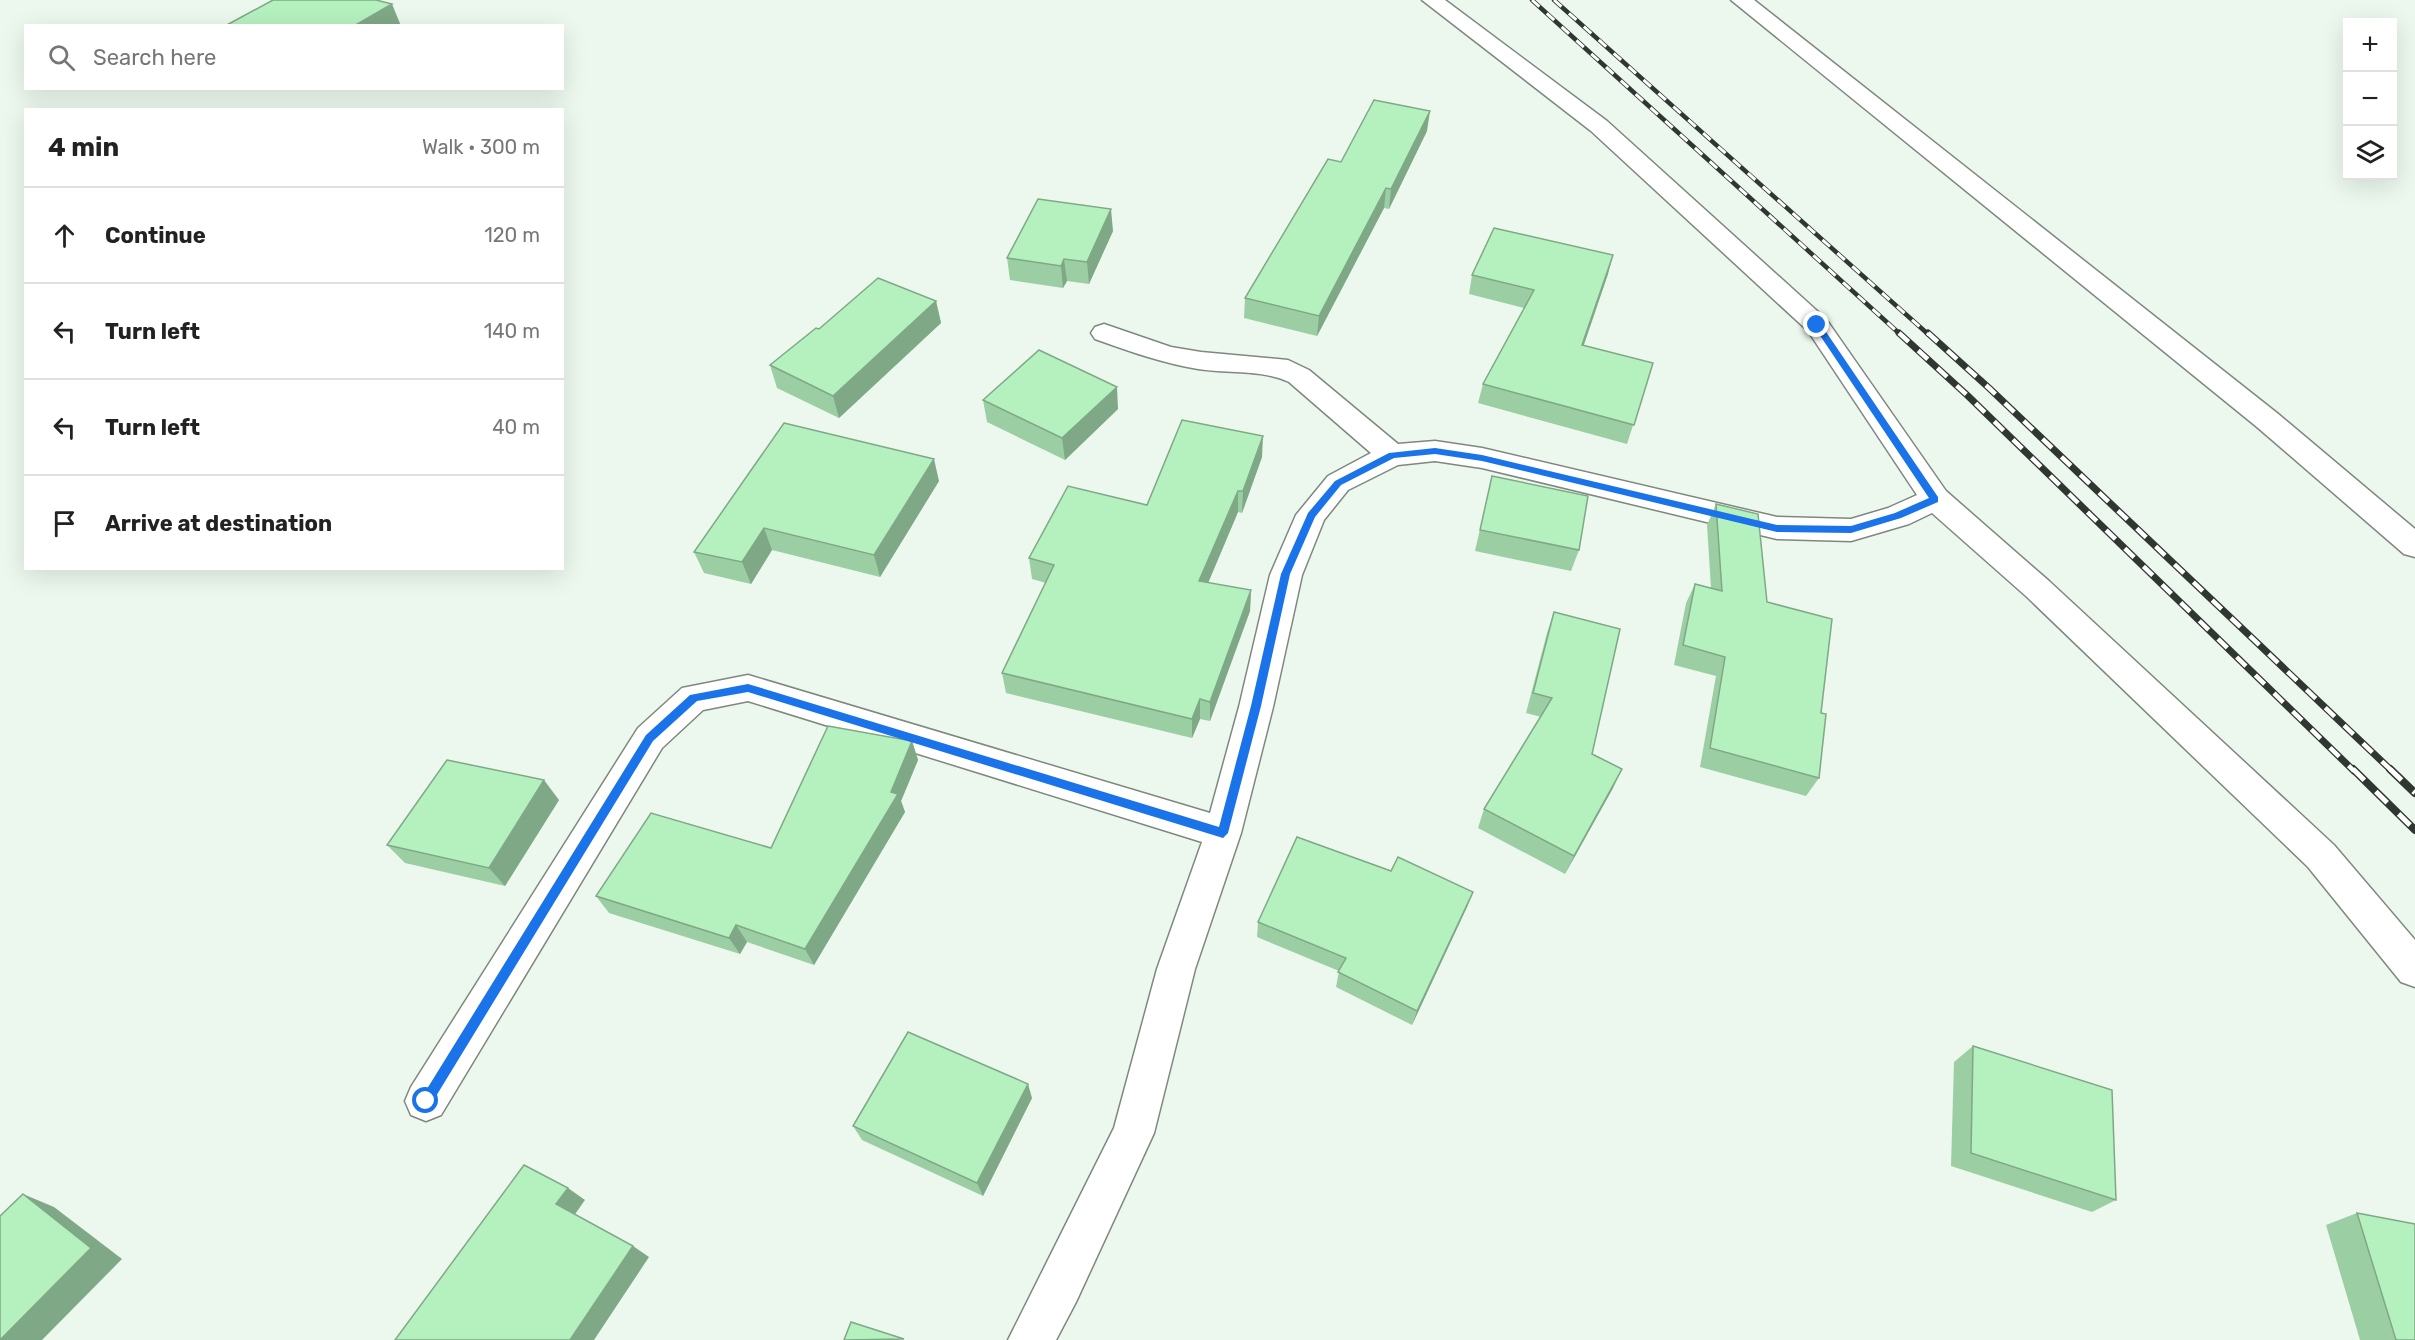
<!DOCTYPE html>
<html lang="en">
<head>
<meta charset="utf-8">
<style>
	:root { --surface:#fff; --page:#f2f2f2; --text:#222; --muted:#767676; --line:#e0e0e0 }
	body { margin:0; font-family:Rubik,sans-serif; background:var(--page); color:var(--text) }
	.controls { position:absolute; right:18px; top:18px; display:grid; overflow:hidden; border-radius:0px; box-shadow:0 6px 24px #0002 }
	.controls button { width:54px; height:54px; display:grid; place-items:center; padding:0; border:0; border-bottom:2px solid var(--line); background:var(--surface); color:var(--text); font:30px sans-serif }
	.stop { position:absolute; width:18px; height:18px; margin:-14px; border:4px solid #1a73e8; border-radius:50%; background:#fff }
	.stop.end { background:#1a73e8; border-color:#fff; box-shadow:0 2px 6px #0008 }
	.list { margin:0; padding:0; list-style:none }
	h2 { display:flex; justify-content:space-between; align-items:center; height:78px; margin:0; padding:0 24px; font-size:26px }
	h2 small { font-size:20px; font-weight:400; color:var(--muted) }
	.list li { display:grid; grid-template-columns:39px 1fr auto; gap:18px; align-items:center; box-sizing:border-box; height:96px; padding:0 24px; border-top:2px solid var(--line) }
	.list b { display:block; font-size:22px; white-space:nowrap }
	.list em { font-size:20px; font-style:normal; color:var(--muted) }
	.icon { flex:none; width:33px; height:33px; fill:none; stroke:currentColor; stroke-width:2; stroke-linecap:round; stroke-linejoin:round }
	.map { position:relative; flex:none; width:2415px; height:1340px; overflow:hidden }
	.search { position:absolute; background:var(--surface); box-shadow:0 6px 24px #0002; left:24px; top:24px; width:540px; height:66px; display:flex; align-items:center; gap:15px; box-sizing:border-box; padding:0 21px; border-radius:0px; color:var(--muted); font-size:22px }
	.panel { position:absolute; background:var(--surface); box-shadow:0 6px 24px #0002; left:24px; top:108px; width:540px; height:462px; border-radius:0px }
	.map>svg:first-child { display:block }
	.lines { fill:none; stroke-linecap:round; stroke-linejoin:round }
	.minor-casing { stroke:#7e887f; stroke-width:3 }
	.minor { fill:#fff; fill-rule:evenodd }
	.rail-far2-casing { stroke:#303631; stroke-width:4.5 }
	.rail-far1-casing { stroke:#303631; stroke-width:7 }
	.rail-casing { stroke:#303631; stroke-width:8 }
	.rail-far2 { stroke:#fff; stroke-width:3; stroke-dasharray:10; stroke-linecap:butt }
	.rail-far1 { stroke:#fff; stroke-width:4.5; stroke-dasharray:13; stroke-linecap:butt }
	.rail { stroke:#fff; stroke-width:5; stroke-dasharray:16; stroke-linecap:butt }
	.wall { fill:#9ccea4 }
	.shaded-wall { fill:#7fa886 }
	.building { fill:#b5f0bf; stroke:#7fa886; stroke-width:1.5 }
	.route { fill:#1a73e8 }
</style>
</head>
<body>
<div class="map">
<svg width="2415" height="1340" viewBox="0 0 2415 1340">
	<rect width="100%" height="100%" fill="#ecf8ed"/>
	<g class="lines">
		<defs>
			<g id="minor">
				<path d="M 1422,0 L 1445,0 L 1607,121 L 1826,319 L 1946,491 L 2049,581 L 2334,845 L 2415,940 L 2415,987 L 2401,982 L 2308,867 L 2027,597 L 1932,513 L 1909,524 L 1851,541 L 1777,539 L 1482,468 L 1435,461 L 1398,465 L 1348,490 L 1324,520 L 1302,575 L 1273,707 L 1241,833 L 1195,969 L 1154,1133 L 1076,1302 L 1056,1340 L 1008,1340 L 1114,1128 L 1157,969 L 1202,842 L 748,701 L 703,710 L 662,748 L 441,1115 L 426,1121 L 411,1115 L 405,1101 L 411,1087 L 638,728 L 682,688 L 748,675 L 1210,813 L 1239,707 L 1270,575 L 1296,515 L 1328,476 L 1371,453 L 1289,382 C 1261,369 1229,374 1198,369 C 1162,363 1129,351 1095,339 L 1091,333 L 1095,327 L 1104,324 L 1171,347 L 1201,352 L 1288,360 L 1309,370 L 1398,444 L 1435,441 L 1482,448 L 1777,517 L 1851,519 L 1888,508 L 1917,495 L 1808,331 L 1591,131 Z"/>
				<path d="M 1731,0 L 1754,0 L 2277,413 L 2415,529 L 2415,557 L 2404,554 L 2257,427 Z"/>
			</g>
		</defs>
		<!-- minor casing -->
		<use href="#minor" class="minor-casing"/>
		<!-- minor -->
		<use href="#minor" class="minor"/>
		<defs>
			<g id="rail-far2">
				<path d="M 1532,0 L 1901,335"/>
				<path d="M 1554,0 L 1929,335"/>
			</g>
			<g id="rail-far1">
				<path d="M 1899,333 L 1967,395 L 2354,771"/>
				<path d="M 1928,333 L 1989,388 L 2392,771"/>
			</g>
			<g id="rail">
				<path d="M 2353,769 L 2415,830"/>
				<path d="M 2390,769 L 2415,793"/>
			</g>
		</defs>
		<!-- rail-far2 casing -->
		<use href="#rail-far2" class="rail-far2-casing"/>
		<!-- rail-far1 casing -->
		<use href="#rail-far1" class="rail-far1-casing"/>
		<!-- rail casing -->
		<use href="#rail" class="rail-casing"/>
		<!-- rail-far2 -->
		<use href="#rail-far2" class="rail-far2"/>
		<!-- rail-far1 -->
		<use href="#rail-far1" class="rail-far1"/>
		<!-- rail -->
		<use href="#rail" class="rail"/>
	</g>
	<!-- wall -->
	<g class="wall">
		<path d="M 1427,131 L 1389,209 L 1384,208 L 1317,336 L 1244,318 L 1245,298 Z"/>
		<path d="M 1113,231 L 1089,284 L 1067,281 L 1063,288 L 1010,280 L 1007,258 Z"/>
		<path d="M 1608,274 L 1584,345 L 1653,363 L 1627,444 L 1478,403 L 1483,384 L 1524,308 L 1469,294 L 1472,275 Z"/>
		<path d="M 936,301 L 941,323 L 839,418 L 777,388 L 770,365 L 819,329 Z"/>
		<path d="M 983,400 L 1118,409 L 1065,460 L 987,422 Z"/>
		<path d="M 784,423 L 939,481 L 880,577 L 772,550 L 751,584 L 704,573 L 694,552 Z"/>
		<path d="M 1262,457 L 1242,513 L 1238,512 L 1208,583 L 1251,590 L 1250,611 L 1210,721 L 1200,719 L 1192,738 L 1006,693 L 1002,673 L 1046,583 L 1032,579 L 1029,558 L 1147,505 Z"/>
		<path d="M 1492,476 L 1579,550 L 1571,571 L 1475,551 Z"/>
		<path d="M 1716,504 L 1767,602 L 1821,713 L 1819,778 L 1806,796 L 1700,767 L 1716,676 L 1674,665 L 1686,603 L 1695,584 L 1711,588 L 1707,525 Z"/>
		<path d="M 1554,612 L 1592,754 L 1613,788 L 1565,874 L 1478,828 L 1484,809 L 1541,717 L 1526,713 L 1547,633 Z"/>
		<path d="M 912,741 L 918,760 L 901,801 L 905,812 L 814,965 L 747,942 L 740,954 L 609,913 L 596,896 L 771,848 Z"/>
		<path d="M 559,800 L 505,886 L 405,863 L 387,845 Z"/>
		<path d="M 1391,871 L 1473,892 L 1467,907 L 1412,1025 L 1336,987 L 1339,971 L 1257,937 L 1258,922 Z"/>
		<path d="M 1973,1046 L 2116,1200 L 2092,1212 L 1951,1166 L 1954,1062 Z"/>
		<path d="M 1032,1098 L 983,1196 L 862,1140 L 853,1126 Z"/>
		<path d="M 2357,1213 L 2415,1340 L 2360,1340 L 2326,1225 Z"/>
	</g>
	<!-- shaded-wall -->
	<g class="shaded-wall">
		<path d="M 392,4 L 401,26 L 354,26 Z"/>
		<path d="M 1430,111 L 1427,131 L 1389,209 L 1391,189 Z"/>
		<path d="M 1386,188 L 1384,208 L 1317,336 L 1319,316 Z"/>
		<path d="M 1111,209 L 1113,231 L 1089,284 L 1087,262 Z"/>
		<path d="M 1613,255 L 1608,274 L 1577,364 L 1582,345 Z"/>
		<path d="M 1064,259 L 1067,281 L 1063,288 L 1061,266 Z"/>
		<path d="M 936,301 L 941,323 L 839,418 L 833,396 Z"/>
		<path d="M 1117,387 L 1118,409 L 1065,460 L 1062,438 Z"/>
		<path d="M 1263,436 L 1262,457 L 1242,513 L 1243,491 Z"/>
		<path d="M 934,459 L 939,481 L 880,577 L 874,555 Z"/>
		<path d="M 1238,491 L 1238,512 L 1200,602 L 1199,581 Z"/>
		<path d="M 764,528 L 772,550 L 751,584 L 742,562 Z"/>
		<path d="M 1251,590 L 1250,611 L 1210,721 L 1210,702 Z"/>
		<path d="M 1200,699 L 1200,719 L 1192,738 L 1192,719 Z"/>
		<path d="M 912,741 L 918,760 L 901,801 L 905,812 L 814,965 L 805,949 L 891,792 Z"/>
		<path d="M 1622,769 L 1613,788 L 1565,874 L 1574,856 Z"/>
		<path d="M 544,780 L 559,800 L 505,886 L 489,868 Z"/>
		<path d="M 1473,892 L 1467,907 L 1412,1025 L 1417,1011 Z"/>
		<path d="M 736,925 L 747,942 L 740,954 L 729,938 Z"/>
		<path d="M 1028,1084 L 1032,1098 L 983,1196 L 977,1183 Z"/>
		<path d="M 568,1188 L 585,1200 L 573,1217 L 556,1204 Z"/>
		<path d="M 23,1194 L 54,1207 L 122,1259 L 42,1340 L 0,1340 Z"/>
		<path d="M 633,1246 L 649,1257 L 594,1340 L 570,1340 Z"/>
	</g>
	<!-- building -->
	<g class="building">
		<path d="M 273,0 L 376,0 L 392,4 L 354,26 L 225,26 Z"/>
		<path d="M 1374,100 L 1430,111 L 1391,189 L 1386,188 L 1319,316 L 1245,298 L 1328,159 L 1341,162 Z"/>
		<path d="M 1038,199 L 1111,209 L 1087,262 L 1064,259 L 1061,266 L 1007,258 Z"/>
		<path d="M 1494,228 L 1613,255 L 1582,345 L 1653,363 L 1634,425 L 1483,384 L 1534,290 L 1472,275 Z"/>
		<path d="M 878,278 L 936,301 L 833,396 L 770,365 L 816,328 L 819,329 Z"/>
		<path d="M 1039,350 L 1117,387 L 1062,438 L 983,400 Z"/>
		<path d="M 1182,420 L 1263,436 L 1243,491 L 1238,491 L 1199,581 L 1251,590 L 1210,702 L 1200,699 L 1192,719 L 1002,673 L 1054,565 L 1029,558 L 1068,486 L 1147,505 Z"/>
		<path d="M 784,423 L 934,459 L 874,555 L 764,528 L 742,562 L 694,552 Z"/>
		<path d="M 1492,476 L 1588,496 L 1579,550 L 1480,530 Z"/>
		<path d="M 1716,504 L 1758,514 L 1767,602 L 1832,619 L 1821,713 L 1826,714 L 1819,778 L 1710,748 L 1725,657 L 1683,645 L 1695,584 L 1722,591 Z"/>
		<path d="M 1554,612 L 1620,629 L 1592,754 L 1622,769 L 1574,856 L 1484,809 L 1552,698 L 1533,693 Z"/>
		<path d="M 828,726 L 912,741 L 891,792 L 898,794 L 805,949 L 736,925 L 729,938 L 596,896 L 651,813 L 771,848 Z"/>
		<path d="M 447,760 L 544,780 L 489,868 L 387,845 Z"/>
		<path d="M 1297,837 L 1391,871 L 1398,857 L 1473,892 L 1417,1011 L 1338,972 L 1346,958 L 1258,922 Z"/>
		<path d="M 908,1032 L 1028,1084 L 977,1183 L 853,1126 Z"/>
		<path d="M 1973,1046 L 2112,1090 L 2116,1200 L 1971,1153 Z"/>
		<path d="M 524,1165 L 568,1188 L 556,1204 L 633,1246 L 570,1340 L 395,1340 Z"/>
		<path d="M 23,1194 L 91,1248 L 0,1340 L 0,1216 Z"/>
		<path d="M 2357,1213 L 2415,1224 L 2415,1340 L 2396,1340 Z"/>
		<path d="M 851,1322 L 904,1339 L 844,1340 Z"/>
	</g>
	<!-- route -->
	<path class="route" d="M 1817,322 L 1820,323 L 1938,497 L 1938,502 L 1901,518 L 1851,533 L 1777,532 L 1482,461 L 1435,454 L 1394,458 L 1341,485 L 1315,517 L 1290,574 L 1261,706 L 1228,833 L 1223,838 L 748,692 L 697,701 L 653,741 L 430,1106 L 422,1106 L 422,1097 L 646,735 L 690,695 L 748,684 L 1219,827 L 1251,706 L 1281,574 L 1308,513 L 1335,481 L 1389,453 L 1435,448 L 1482,455 L 1777,525 L 1851,526 L 1895,513 L 1929,498 L 1813,325 Z"/>
</svg>
<div class="controls">
<button>+</button>
<button>−</button>
<button><svg class="icon" aria-label="layers" viewBox="0 0 24 24"><path d="M12 4l9 5-9 5-9-5zM3 14l9 5 9-5"/></svg></button>
</div>
<div class="stop" style="left:426px;top:1101px"></div>
<div class="stop end" style="left:1817px;top:325px"></div>
<div class="search"><svg class="icon" aria-label="search" viewBox="0 0 24 24"><circle cx="10" cy="10" r="6"/><path d="M15 15l6 6"/></svg>Search here</div>
<section class="panel">
<h2>4 min<small>Walk · 300 m</small></h2>
<ul class="list">
<li><svg class="icon" aria-label="ahead" viewBox="0 0 24 24"><path d="M12 20V5M6 11l6-6 6 6"/></svg><div><b>Continue</b></div><em>120 m</em></li>
<li><svg class="icon" aria-label="left" viewBox="0 0 24 24"><path d="M17 20v-9H6M10 6l-5 5 5 5"/></svg><div><b>Turn left</b></div><em>140 m</em></li>
<li><svg class="icon" aria-label="left" viewBox="0 0 24 24"><path d="M17 20v-9H6M10 6l-5 5 5 5"/></svg><div><b>Turn left</b></div><em>40 m</em></li>
<li><svg class="icon" aria-label="arrive" viewBox="0 0 24 24"><path d="M6 21V4h12l-3 4 3 4H6"/></svg><div><b>Arrive at destination</b></div></li>
</ul>
</section>
</div>
</body>
</html>
